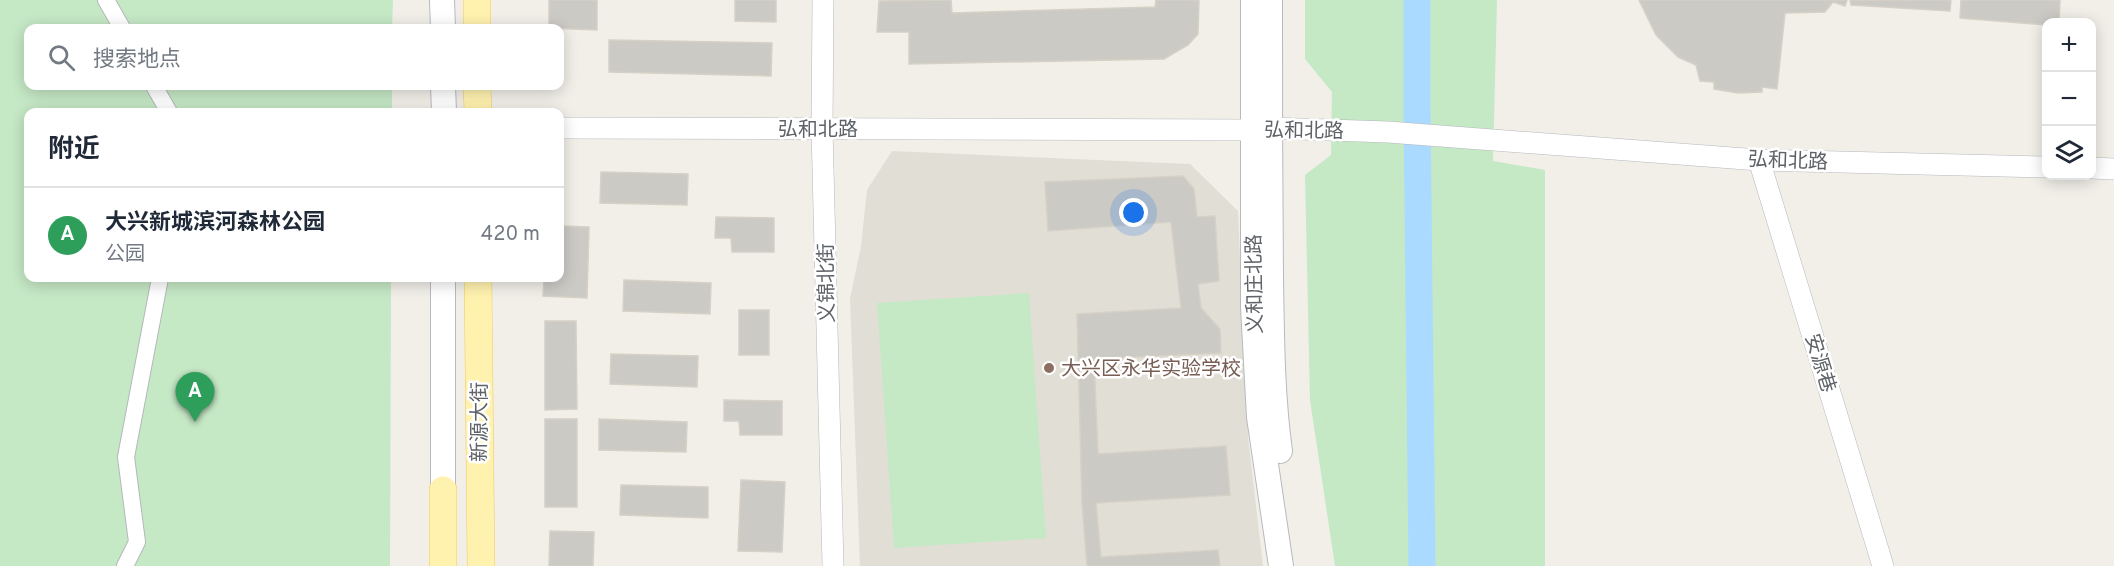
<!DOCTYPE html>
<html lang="zh">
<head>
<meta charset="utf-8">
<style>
	:root { --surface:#fff; --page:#f6f6f7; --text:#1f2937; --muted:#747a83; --line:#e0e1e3; --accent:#7c3aed }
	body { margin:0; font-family:Overpass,"Noto Sans SC",sans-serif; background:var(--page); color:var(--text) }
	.controls { position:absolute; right:18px; top:18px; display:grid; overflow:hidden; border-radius:12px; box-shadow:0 3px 15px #0003 }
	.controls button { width:54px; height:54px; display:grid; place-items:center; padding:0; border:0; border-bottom:2px solid var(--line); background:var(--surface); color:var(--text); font:30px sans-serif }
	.you { position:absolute; left:1134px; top:213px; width:21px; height:21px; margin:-15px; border:4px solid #fff; border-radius:50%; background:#1a73e8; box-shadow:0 0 0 9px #1a73e833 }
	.badge { display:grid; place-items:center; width:39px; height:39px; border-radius:50%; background:var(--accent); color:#fff; font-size:20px; font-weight:700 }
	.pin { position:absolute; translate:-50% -50px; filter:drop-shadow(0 2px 3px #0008) }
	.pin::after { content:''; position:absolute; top:32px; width:21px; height:18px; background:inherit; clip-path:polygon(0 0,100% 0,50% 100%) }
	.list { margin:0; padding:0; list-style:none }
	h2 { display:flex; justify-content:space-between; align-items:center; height:78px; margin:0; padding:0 24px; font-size:26px }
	h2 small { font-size:20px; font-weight:400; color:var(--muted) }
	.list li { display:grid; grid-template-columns:39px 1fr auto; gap:18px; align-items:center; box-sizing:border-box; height:96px; padding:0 24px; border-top:2px solid var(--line) }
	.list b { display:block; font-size:22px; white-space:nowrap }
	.list p { margin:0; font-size:20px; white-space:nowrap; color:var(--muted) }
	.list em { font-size:20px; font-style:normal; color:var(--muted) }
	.icon { flex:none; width:33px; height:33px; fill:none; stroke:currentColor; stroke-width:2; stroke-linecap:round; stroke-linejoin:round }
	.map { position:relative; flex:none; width:2114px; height:566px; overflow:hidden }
	.search { position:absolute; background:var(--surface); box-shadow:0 3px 15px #0003; left:24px; top:24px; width:540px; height:66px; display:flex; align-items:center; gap:15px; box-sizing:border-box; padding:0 21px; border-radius:12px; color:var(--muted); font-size:22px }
	.panel { position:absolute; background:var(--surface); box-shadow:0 3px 15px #0003; left:24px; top:108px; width:540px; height:174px; border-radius:12px }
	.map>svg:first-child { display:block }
	.education { fill:#e1ded6 }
	.green { fill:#c5e8c5 }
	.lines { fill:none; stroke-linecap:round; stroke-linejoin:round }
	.river { stroke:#aadaff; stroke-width:27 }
	.building { fill:#cccac5; stroke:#d6d1c6; stroke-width:1.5 }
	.minor-casing { stroke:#b5b8bc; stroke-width:18 }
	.tertiary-casing { stroke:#b5b8bc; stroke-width:22 }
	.secondary-casing { stroke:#b6babf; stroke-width:26 }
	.primary-casing { stroke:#f2c960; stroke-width:28 }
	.minor { stroke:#fff; stroke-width:16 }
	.tertiary { stroke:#fff; stroke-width:21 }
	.secondary { stroke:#fff; stroke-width:24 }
	.primary { stroke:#fff2af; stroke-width:27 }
	.education-dot { fill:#8d6e63; stroke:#fff; stroke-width:2 }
	.labels { text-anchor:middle; stroke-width:5; stroke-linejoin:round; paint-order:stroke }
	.street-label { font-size:20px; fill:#5f6368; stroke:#fff }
	.education-label { font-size:20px; fill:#785e54; stroke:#fff; text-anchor:start }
</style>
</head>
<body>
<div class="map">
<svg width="2114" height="566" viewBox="0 0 2114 566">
	<rect width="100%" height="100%" fill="#f1efe8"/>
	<!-- education -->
	<path class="education" d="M 892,151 L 1190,164 L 1238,211 L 1248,437 L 1263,566 L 860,566 L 850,299 L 861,246 L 867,190 Z"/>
	<!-- green -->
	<g class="green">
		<path d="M 0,0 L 393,0 L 392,28 L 28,28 L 28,86 L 392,86 L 392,112 L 28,112 L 28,278 L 391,278 L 390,566 L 0,566 Z"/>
		<path d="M 1305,0 L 1497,0 L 1493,161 L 1545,170 L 1545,566 L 1335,566 L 1310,400 L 1305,175 L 1331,155 L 1332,92 L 1305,59 Z"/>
		<path d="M 1029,293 L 1046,538 L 894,548 L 877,303 Z"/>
	</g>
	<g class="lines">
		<!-- river -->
		<path class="river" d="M 1417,0 L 1417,113 L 1422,566"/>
	</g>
	<!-- building -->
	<g class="building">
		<path d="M 549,0 L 597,0 L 597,30 L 549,28 Z"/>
		<path d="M 735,0 L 776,0 L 776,22 L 735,21 Z"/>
		<path d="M 951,0 L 952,13 L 1155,7 L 1156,0 L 1199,0 L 1198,34 L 1188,45 L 1164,59 L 909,64 L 909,32 L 877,32 L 879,1 Z"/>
		<path d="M 1639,0 L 1847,0 L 1845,6 L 1833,2 L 1825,12 L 1785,13 L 1777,89 L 1762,87 L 1762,92 L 1738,93 L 1714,89 L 1714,82 L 1700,81 L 1696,65 L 1678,57 L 1656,35 Z"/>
		<path d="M 1850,0 L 1951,0 L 1950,11 L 1851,5 Z"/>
		<path d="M 1961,0 L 2060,0 L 2059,22 L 2046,22 L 2046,25 L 1960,18 Z"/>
		<path d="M 609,40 L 772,43 L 771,76 L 609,72 Z"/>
		<path d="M 601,172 L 688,174 L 687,205 L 600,203 Z"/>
		<path d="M 1183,176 L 1194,189 L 1197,217 L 1215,216 L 1219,281 L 1198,284 L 1201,308 L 1220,329 L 1221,353 L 1094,359 L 1098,454 L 1226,446 L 1230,495 L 1096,503 L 1101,557 L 1218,550 L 1220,566 L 1087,566 L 1082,503 L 1077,314 L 1181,308 L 1171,222 L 1048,231 L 1045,182 Z"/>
		<path d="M 716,217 L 774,218 L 774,252 L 732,252 L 731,238 L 715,238 Z"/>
		<path d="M 560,226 L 589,227 L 587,298 L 543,296 L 544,278 L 560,278 Z"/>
		<path d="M 624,280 L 711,283 L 710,314 L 623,311 Z"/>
		<rect x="739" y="310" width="30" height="45"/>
		<path d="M 545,321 L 576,321 L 577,409 L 545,410 Z"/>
		<path d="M 611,354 L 698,356 L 697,387 L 610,384 Z"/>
		<path d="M 724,400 L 782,401 L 782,435 L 740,435 L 739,421 L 724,421 Z"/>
		<rect x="545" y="419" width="32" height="88"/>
		<path d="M 599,419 L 687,422 L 686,452 L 599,450 Z"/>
		<path d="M 741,480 L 785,482 L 782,552 L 738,551 Z"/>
		<path d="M 621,485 L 708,487 L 708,518 L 620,515 Z"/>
		<path d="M 550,531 L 594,532 L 593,566 L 549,566 Z"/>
	</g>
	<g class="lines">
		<defs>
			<g id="minor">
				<path d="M 106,0 L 122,28"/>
				<path d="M 154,86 L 169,112"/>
				<path d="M 125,566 L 137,542 L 126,457 L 160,278"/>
			</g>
			<g id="tertiary">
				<path d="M 823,0 L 822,129 L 833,566"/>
				<path d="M 560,128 L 1253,130 L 1270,128 L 1388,132 L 1759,160 L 2046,167"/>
				<path d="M 1759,160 L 1883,566"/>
				<path d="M 2092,168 L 2114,169"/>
			</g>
			<g id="secondary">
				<path d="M 442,0 L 443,28"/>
				<path d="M 1253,0 L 1253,307 L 1259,417 L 1281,566"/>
				<path d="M 1270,0 C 1270,93 1270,185 1271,278 C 1272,335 1272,394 1280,451"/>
				<path d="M 443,86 L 444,112"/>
				<path d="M 443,490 L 443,278"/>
			</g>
			<g id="primary">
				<path d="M 477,0 L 477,28"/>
				<path d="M 477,86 L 478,112"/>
				<path d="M 478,278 L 481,566"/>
				<path d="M 443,566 L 443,490"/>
			</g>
		</defs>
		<!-- minor casing -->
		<use href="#minor" class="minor-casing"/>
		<!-- tertiary casing -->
		<use href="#tertiary" class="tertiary-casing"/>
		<!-- secondary casing -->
		<use href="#secondary" class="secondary-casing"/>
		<!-- primary casing -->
		<use href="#primary" class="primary-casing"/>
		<!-- minor -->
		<use href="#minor" class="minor"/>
		<!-- tertiary -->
		<use href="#tertiary" class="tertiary"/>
		<!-- secondary -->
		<use href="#secondary" class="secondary"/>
		<!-- primary -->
		<use href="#primary" class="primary"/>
	</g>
	<!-- markers -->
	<circle class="education-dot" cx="1049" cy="368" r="6"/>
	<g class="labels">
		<!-- street labels -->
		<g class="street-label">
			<text x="818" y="136">弘和北路</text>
			<text transform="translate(1304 130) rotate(1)" y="7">弘和北路</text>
			<text transform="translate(1788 160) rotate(2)" y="7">弘和北路</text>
			<text transform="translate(826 283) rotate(-91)" y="7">义锦北街</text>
			<text transform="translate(1254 284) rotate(-91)" y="7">义和庄北路</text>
			<text transform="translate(1821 363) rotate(73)" y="7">安源巷</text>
			<text transform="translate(479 422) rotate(-90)" y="7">新源大街</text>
		</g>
		<!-- education labels -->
		<g class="education-label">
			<text x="1061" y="375">大兴区永华实验学校</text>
		</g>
	</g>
</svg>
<div class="controls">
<button>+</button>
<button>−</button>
<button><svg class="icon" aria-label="layers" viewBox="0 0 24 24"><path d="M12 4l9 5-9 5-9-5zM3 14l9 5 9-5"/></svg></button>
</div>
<div class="you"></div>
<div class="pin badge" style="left:195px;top:422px;background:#2e9e5b">A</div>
<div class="search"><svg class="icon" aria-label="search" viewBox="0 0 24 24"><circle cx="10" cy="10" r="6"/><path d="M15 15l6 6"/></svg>搜索地点</div>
<section class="panel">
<h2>附近<small></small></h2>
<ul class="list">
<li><span class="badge" style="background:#2e9e5b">A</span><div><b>大兴新城滨河森林公园</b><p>公园</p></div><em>420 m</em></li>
</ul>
</section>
</div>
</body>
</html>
